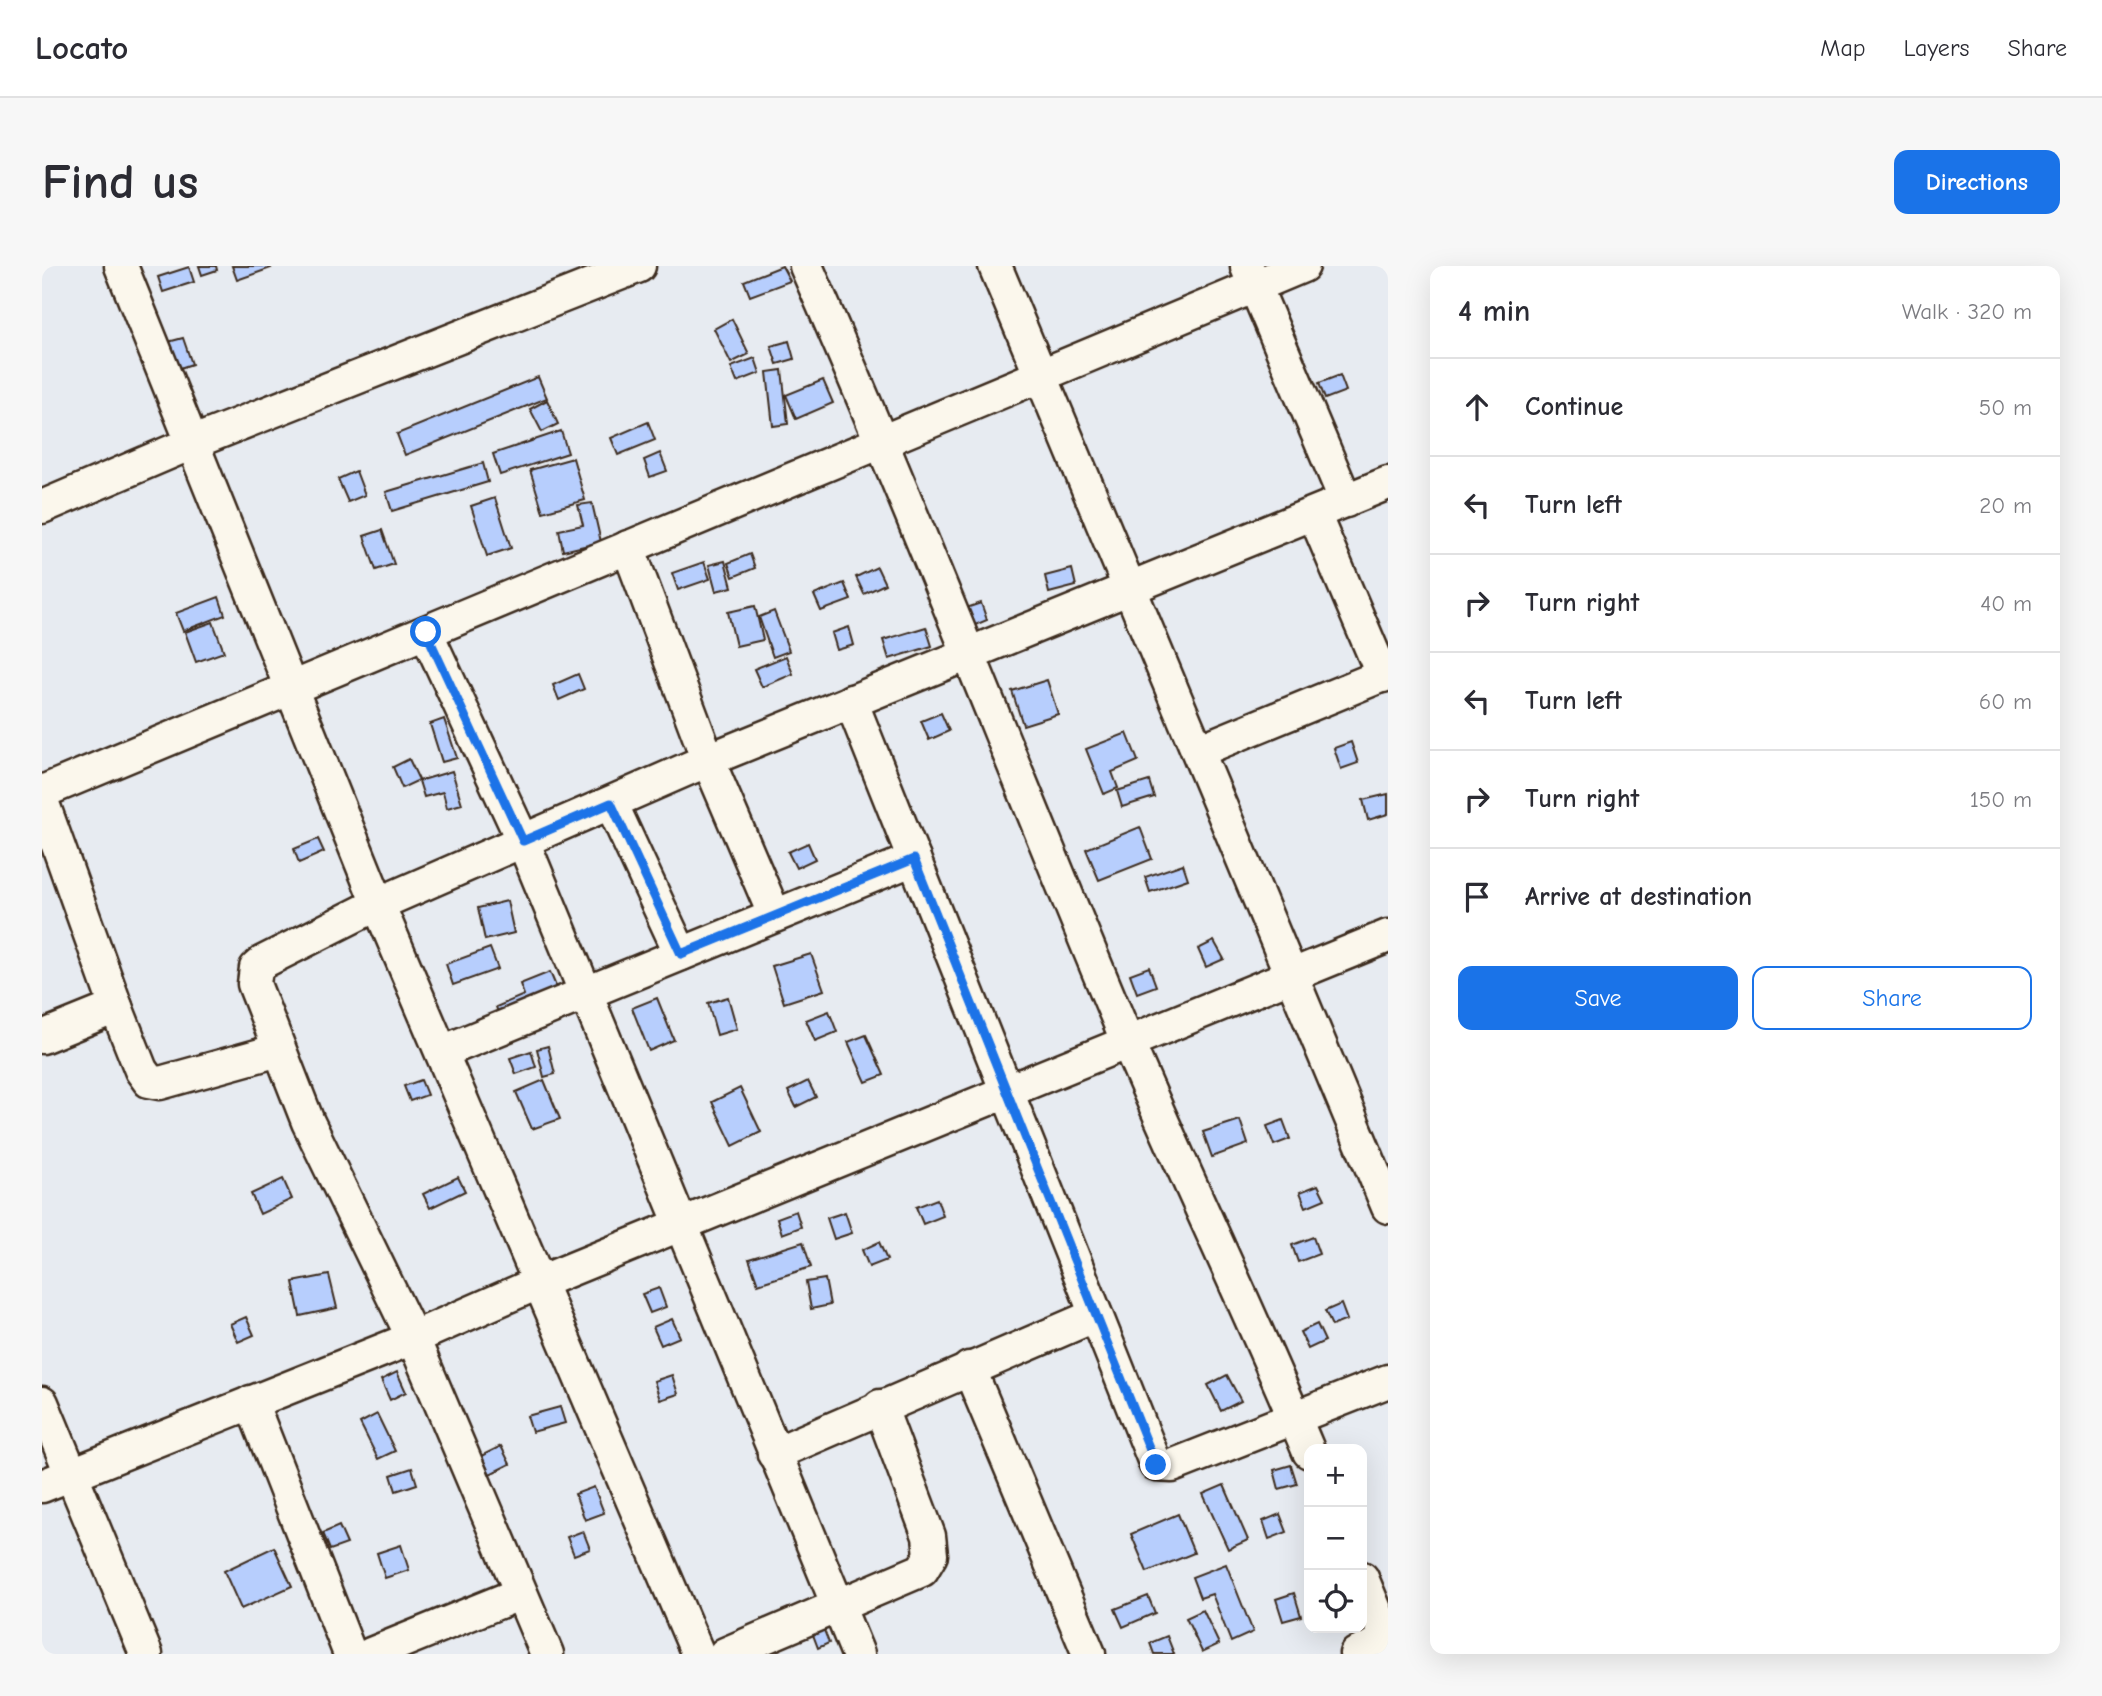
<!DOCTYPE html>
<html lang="en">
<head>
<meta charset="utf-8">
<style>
	:root { --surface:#fff; --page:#f7f7f7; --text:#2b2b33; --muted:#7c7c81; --line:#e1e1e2; --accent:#1a73e8 }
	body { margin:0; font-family:"Comic Neue",sans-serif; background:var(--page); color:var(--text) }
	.controls { position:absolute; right:21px; bottom:21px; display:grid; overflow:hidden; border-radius:14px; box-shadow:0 7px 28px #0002 }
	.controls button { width:63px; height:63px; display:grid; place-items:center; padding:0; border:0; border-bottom:2px solid var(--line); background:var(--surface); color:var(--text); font:35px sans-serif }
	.stop { position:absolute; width:21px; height:21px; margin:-16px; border:5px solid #1a73e8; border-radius:50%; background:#fff }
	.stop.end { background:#1a73e8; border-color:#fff; box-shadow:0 2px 7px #0008 }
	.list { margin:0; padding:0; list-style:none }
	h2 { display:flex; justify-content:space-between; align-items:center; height:91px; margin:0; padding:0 28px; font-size:30px }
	h2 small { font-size:23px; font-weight:400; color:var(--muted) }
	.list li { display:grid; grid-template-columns:46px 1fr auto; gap:21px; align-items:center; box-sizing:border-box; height:98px; padding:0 28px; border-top:2px solid var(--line) }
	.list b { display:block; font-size:26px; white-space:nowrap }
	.list em { font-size:23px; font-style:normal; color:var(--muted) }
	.actions { display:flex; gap:14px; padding:21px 28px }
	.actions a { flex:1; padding:16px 0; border:2px solid var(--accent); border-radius:14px; text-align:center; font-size:24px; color:var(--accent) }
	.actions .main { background:var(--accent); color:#fff }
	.icon { flex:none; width:38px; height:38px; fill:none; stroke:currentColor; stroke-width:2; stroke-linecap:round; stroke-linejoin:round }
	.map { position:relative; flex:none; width:1346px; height:1388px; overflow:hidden; border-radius:14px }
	header { display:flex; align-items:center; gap:42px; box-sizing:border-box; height:98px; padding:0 35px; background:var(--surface); border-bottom:2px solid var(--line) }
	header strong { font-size:33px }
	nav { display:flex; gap:38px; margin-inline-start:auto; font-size:24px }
	.intro { display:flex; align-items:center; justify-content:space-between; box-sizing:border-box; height:168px; padding:0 42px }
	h1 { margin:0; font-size:49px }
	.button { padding:18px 32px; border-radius:14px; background:var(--accent); color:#fff; font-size:24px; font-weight:700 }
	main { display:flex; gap:42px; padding:0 42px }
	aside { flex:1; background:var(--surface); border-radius:14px; box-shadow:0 7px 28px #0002 }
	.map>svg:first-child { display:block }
	.building { fill:#b7cefd; stroke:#3b2a1e; stroke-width:2 }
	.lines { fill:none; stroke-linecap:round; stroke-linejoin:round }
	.minor-casing { stroke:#3b2a1e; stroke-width:37 }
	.minor { stroke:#fbf7ec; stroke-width:32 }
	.route { stroke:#1a73e8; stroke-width:9 }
</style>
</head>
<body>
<header>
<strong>Locato</strong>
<nav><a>Map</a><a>Layers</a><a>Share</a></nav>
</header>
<div class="intro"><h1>Find us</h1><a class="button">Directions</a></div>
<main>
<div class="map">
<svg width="1346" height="1388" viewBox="0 0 1346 1388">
	<rect width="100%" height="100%" fill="#e7ebf1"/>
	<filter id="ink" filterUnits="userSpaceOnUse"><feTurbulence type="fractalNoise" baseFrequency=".0143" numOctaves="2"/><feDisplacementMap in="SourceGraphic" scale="14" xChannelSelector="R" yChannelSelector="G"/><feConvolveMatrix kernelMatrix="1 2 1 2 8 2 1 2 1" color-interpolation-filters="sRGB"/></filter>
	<g filter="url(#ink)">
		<!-- building -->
		<g class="building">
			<path d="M 157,0 L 174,0 L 175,4 L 160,9 Z"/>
			<path d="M 190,0 L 228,0 L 229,2 L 195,14 Z"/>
			<path d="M 740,0 L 748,15 L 708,30 L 702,15 Z"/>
			<path d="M 147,1 L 152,16 L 121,26 L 116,11 Z"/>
			<path d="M 690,53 L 707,88 L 689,97 L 672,63 Z"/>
			<path d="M 141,72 L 150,98 L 135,103 L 126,76 Z"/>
			<path d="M 747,75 L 752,93 L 735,98 L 729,80 Z"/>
			<path d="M 713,92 L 718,107 L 695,116 L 689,101 Z"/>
			<path d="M 740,104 L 746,158 L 731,160 L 725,106 Z"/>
			<path d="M 1298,109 L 1304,125 L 1283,133 L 1277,117 Z"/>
			<path d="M 496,111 L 505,132 L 363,189 L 355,168 Z"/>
			<path d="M 781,114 L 791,137 L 754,153 L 744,129 Z"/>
			<path d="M 505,134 L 516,158 L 500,166 L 488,143 Z"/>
			<path d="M 606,156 L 613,174 L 576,189 L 569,172 Z"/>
			<path d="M 519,165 L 526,187 L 458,209 L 451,188 Z"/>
			<path d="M 618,187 L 625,205 L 608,211 L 602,194 Z"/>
			<path d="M 531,192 L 543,234 L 501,246 L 488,204 Z"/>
			<path d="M 441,197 L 446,216 L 350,245 L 344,226 Z"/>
			<path d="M 314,205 L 323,229 L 306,236 L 296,213 Z"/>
			<path d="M 453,232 L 469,282 L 445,290 L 429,240 Z"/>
			<path d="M 550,237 L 559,276 L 521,285 L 517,264 L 541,259 L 536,239 Z"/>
			<path d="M 340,264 L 352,298 L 334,304 L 322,270 Z"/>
			<path d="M 708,288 L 713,302 L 691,311 L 686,297 Z"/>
			<path d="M 683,295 L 690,321 L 674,325 L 667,299 Z"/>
			<path d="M 662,296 L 668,313 L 636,324 L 630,307 Z"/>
			<path d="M 835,301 L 843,318 L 822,328 L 814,311 Z"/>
			<path d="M 1030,303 L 1034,320 L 1007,327 L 1003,310 Z"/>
			<path d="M 802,317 L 809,334 L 779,345 L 772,329 Z"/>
			<path d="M 177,331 L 183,349 L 141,365 L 134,347 Z"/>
			<path d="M 939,337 L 945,354 L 931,360 L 924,342 Z"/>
			<path d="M 713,340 L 721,374 L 694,380 L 686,346 Z"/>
			<path d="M 732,345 L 747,385 L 731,391 L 717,351 Z"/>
			<path d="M 171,356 L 182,386 L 154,396 L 143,366 Z"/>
			<path d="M 807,361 L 812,379 L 795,384 L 790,367 Z"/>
			<path d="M 884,361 L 890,380 L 847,393 L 841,374 Z"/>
			<path d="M 744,390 L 751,408 L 720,421 L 712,403 Z"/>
			<path d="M 536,408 L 542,423 L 517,434 L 511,419 Z"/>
			<path d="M 1005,414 L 1016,448 L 981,459 L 970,425 Z"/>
			<path d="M 899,447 L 907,465 L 887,474 L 879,455 Z"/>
			<path d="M 402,453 L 415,492 L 400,496 L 388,458 Z"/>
			<path d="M 1085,467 L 1096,495 L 1070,506 L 1076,522 L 1062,528 L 1044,483 Z"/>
			<path d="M 1309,476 L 1316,497 L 1299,503 L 1292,482 Z"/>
			<path d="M 367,493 L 377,514 L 360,522 L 351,501 Z"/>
			<path d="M 410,505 L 420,538 L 405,542 L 401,526 L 382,531 L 377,515 Z"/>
			<path d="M 1107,515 L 1112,531 L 1080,541 L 1075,525 Z"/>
			<path d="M 1346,528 L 1346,548 L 1326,554 L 1321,534 Z"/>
			<path d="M 1098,561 L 1110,593 L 1057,614 L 1044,583 Z"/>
			<path d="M 276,573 L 282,586 L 257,597 L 252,583 Z"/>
			<path d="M 766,577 L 773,593 L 754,602 L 746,586 Z"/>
			<path d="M 1141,598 L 1146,613 L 1108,626 L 1103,611 Z"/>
			<path d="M 465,635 L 472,667 L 443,674 L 436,642 Z"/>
			<path d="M 1172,675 L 1182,693 L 1164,701 L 1156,683 Z"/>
			<path d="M 448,682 L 456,703 L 411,719 L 404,698 Z"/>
			<path d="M 769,688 L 782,724 L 742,737 L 730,700 Z"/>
			<path d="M 1107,701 L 1114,720 L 1095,727 L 1088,708 Z"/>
			<path d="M 508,706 L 523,742 L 464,766 L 454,741 L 482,729 L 478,718 Z"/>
			<path d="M 686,731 L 695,763 L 675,769 L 666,737 Z"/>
			<path d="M 615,732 L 632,774 L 607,785 L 590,742 Z"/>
			<path d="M 787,745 L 795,766 L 773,775 L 764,754 Z"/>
			<path d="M 824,769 L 842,809 L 824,816 L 806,776 Z"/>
			<path d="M 506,780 L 513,808 L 502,811 L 495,783 Z"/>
			<path d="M 489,785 L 494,801 L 474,808 L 468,792 Z"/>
			<path d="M 379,814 L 385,829 L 368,835 L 362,820 Z"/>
			<path d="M 502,814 L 518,853 L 490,863 L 474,826 Z"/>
			<path d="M 766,815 L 774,831 L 754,841 L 746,825 Z"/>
			<path d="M 698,822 L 719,866 L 691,880 L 670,836 Z"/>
			<path d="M 1198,854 L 1206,878 L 1170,891 L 1161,866 Z"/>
			<path d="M 1241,854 L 1248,873 L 1232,879 L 1225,860 Z"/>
			<path d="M 416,911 L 423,925 L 388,942 L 381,928 Z"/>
			<path d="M 241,913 L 250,933 L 218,948 L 209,928 Z"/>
			<path d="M 1276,919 L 1283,933 L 1264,941 L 1258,926 Z"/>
			<path d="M 895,933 L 901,950 L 881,958 L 874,941 Z"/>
			<path d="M 754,945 L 759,961 L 740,968 L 735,952 Z"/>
			<path d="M 803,946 L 810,967 L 792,973 L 785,952 Z"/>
			<path d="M 1271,971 L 1277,988 L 1256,996 L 1250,979 Z"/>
			<path d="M 761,976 L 769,1001 L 716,1018 L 707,993 Z"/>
			<path d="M 837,976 L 845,994 L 827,1001 L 820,984 Z"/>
			<path d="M 287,1009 L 295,1042 L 258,1050 L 251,1016 Z"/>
			<path d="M 783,1013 L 788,1039 L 769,1043 L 764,1016 Z"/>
			<path d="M 617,1022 L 624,1041 L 608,1047 L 600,1028 Z"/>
			<path d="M 1299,1038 L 1305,1054 L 1290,1060 L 1283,1045 Z"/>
			<path d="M 204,1051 L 212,1069 L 196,1076 L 188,1058 Z"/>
			<path d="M 630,1053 L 638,1071 L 619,1079 L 611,1061 Z"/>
			<path d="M 1275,1058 L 1283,1075 L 1266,1083 L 1258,1066 Z"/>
			<path d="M 355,1106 L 364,1126 L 348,1134 L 339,1114 Z"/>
			<path d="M 630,1109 L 636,1128 L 618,1134 L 612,1115 Z"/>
			<path d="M 1185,1109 L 1199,1135 L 1179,1145 L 1166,1119 Z"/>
			<path d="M 518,1141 L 523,1157 L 490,1166 L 485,1150 Z"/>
			<path d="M 335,1148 L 353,1185 L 336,1193 L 318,1157 Z"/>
			<path d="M 459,1180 L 468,1198 L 448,1208 L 439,1190 Z"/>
			<path d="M 1249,1199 L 1255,1218 L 1237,1223 L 1232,1204 Z"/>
			<path d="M 370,1202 L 375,1218 L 354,1225 L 349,1209 Z"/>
			<path d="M 1182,1219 L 1206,1274 L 1186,1283 L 1161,1228 Z"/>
			<path d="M 552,1221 L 562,1247 L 543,1254 L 533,1228 Z"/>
			<path d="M 1136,1248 L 1152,1287 L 1105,1306 L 1089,1268 Z"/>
			<path d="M 1238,1248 L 1245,1266 L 1227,1273 L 1221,1255 Z"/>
			<path d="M 297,1260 L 305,1278 L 288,1284 L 281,1267 Z"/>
			<path d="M 541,1265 L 548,1283 L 532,1289 L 525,1271 Z"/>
			<path d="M 359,1279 L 367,1304 L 343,1312 L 335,1287 Z"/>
			<path d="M 232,1281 L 250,1320 L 199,1343 L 182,1305 Z"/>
			<path d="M 1184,1298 L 1211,1366 L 1189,1376 L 1170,1328 L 1158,1332 L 1150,1311 Z"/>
			<path d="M 1252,1327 L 1259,1350 L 1241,1355 L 1234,1333 Z"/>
			<path d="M 1106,1330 L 1113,1347 L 1081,1361 L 1073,1343 Z"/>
			<path d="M 1161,1344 L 1177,1378 L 1160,1386 L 1144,1352 Z"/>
			<path d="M 778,1354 L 787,1377 L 776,1382 L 767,1358 Z"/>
			<path d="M 1125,1370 L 1132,1388 L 1112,1388 L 1108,1377 Z"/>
		</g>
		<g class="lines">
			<defs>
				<g id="minor">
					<path d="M 79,0 L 336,638 L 656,1388"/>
					<path d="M 764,0 C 876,255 976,515 1084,772 C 1143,911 1209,1047 1267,1186"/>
					<path d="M 953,0 L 1346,941"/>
					<path d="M 1205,1 L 1304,235"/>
					<path d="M 0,241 L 152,176 L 597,0"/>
					<path d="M 1272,248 L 1341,410"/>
					<path d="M 586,281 L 666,494 L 732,648"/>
					<path d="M 384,366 L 481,575 L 816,1388"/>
					<path d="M 809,435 L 1114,1199 L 1130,1200 L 1346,1115"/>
					<path d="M 1156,485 L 1346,407"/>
					<path d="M 0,526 L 1261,0"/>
					<path d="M 0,535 L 74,741 L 99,804 L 107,815 L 118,817 L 237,784"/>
					<path d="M 569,537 L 639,688"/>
					<path d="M 0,771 L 74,741"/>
					<path d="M 400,786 L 872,593"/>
					<path d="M 927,1102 L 1047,1388"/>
					<path d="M 209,1136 L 308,1388"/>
					<path d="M 0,1137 L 104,1388"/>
					<path d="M 732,1188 L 1054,1049"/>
					<path d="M 0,1220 L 371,1072 L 498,1016 L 1346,670"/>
					<path d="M 1320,1312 L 1346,1375"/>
					<path d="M 329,1388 L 477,1328"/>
					<path d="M 505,1388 L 371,1072 L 266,856 L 212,718 L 214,702 L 221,696 L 336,638 L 666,494 L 1346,217"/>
					<path d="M 683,1388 L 880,1304 L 889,1289 L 887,1270 L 838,1140"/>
					<path d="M 1314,1388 L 1346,1374"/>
				</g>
			</defs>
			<!-- minor casing -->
			<use href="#minor" class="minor-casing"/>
			<!-- minor -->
			<use href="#minor" class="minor"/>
		</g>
	</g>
	<g class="lines" filter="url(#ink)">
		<!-- route -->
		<path class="route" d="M 384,366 L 481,575 L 569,537 L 639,688 L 872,593 L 1114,1199"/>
	</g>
</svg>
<div class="controls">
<button>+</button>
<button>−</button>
<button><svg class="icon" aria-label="locate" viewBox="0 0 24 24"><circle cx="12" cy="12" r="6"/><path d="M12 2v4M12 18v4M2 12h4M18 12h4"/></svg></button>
</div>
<div class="stop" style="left:384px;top:366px"></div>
<div class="stop end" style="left:1114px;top:1199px"></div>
</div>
<aside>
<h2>4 min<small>Walk · 320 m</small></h2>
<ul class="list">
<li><svg class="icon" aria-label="ahead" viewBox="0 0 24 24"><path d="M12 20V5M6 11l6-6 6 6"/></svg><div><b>Continue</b></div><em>50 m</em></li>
<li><svg class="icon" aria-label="left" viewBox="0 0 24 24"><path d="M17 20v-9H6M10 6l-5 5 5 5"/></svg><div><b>Turn left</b></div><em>20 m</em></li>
<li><svg class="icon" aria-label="right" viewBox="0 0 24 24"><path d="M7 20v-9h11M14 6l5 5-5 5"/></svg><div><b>Turn right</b></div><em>40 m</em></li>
<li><svg class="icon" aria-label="left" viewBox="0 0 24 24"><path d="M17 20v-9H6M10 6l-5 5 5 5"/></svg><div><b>Turn left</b></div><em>60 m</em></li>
<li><svg class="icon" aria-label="right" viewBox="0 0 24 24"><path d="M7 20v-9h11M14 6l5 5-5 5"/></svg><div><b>Turn right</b></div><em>150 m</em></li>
<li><svg class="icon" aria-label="arrive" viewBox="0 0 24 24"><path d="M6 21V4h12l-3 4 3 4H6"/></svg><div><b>Arrive at destination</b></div></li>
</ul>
<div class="actions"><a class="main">Save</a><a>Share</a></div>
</aside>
</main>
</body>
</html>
